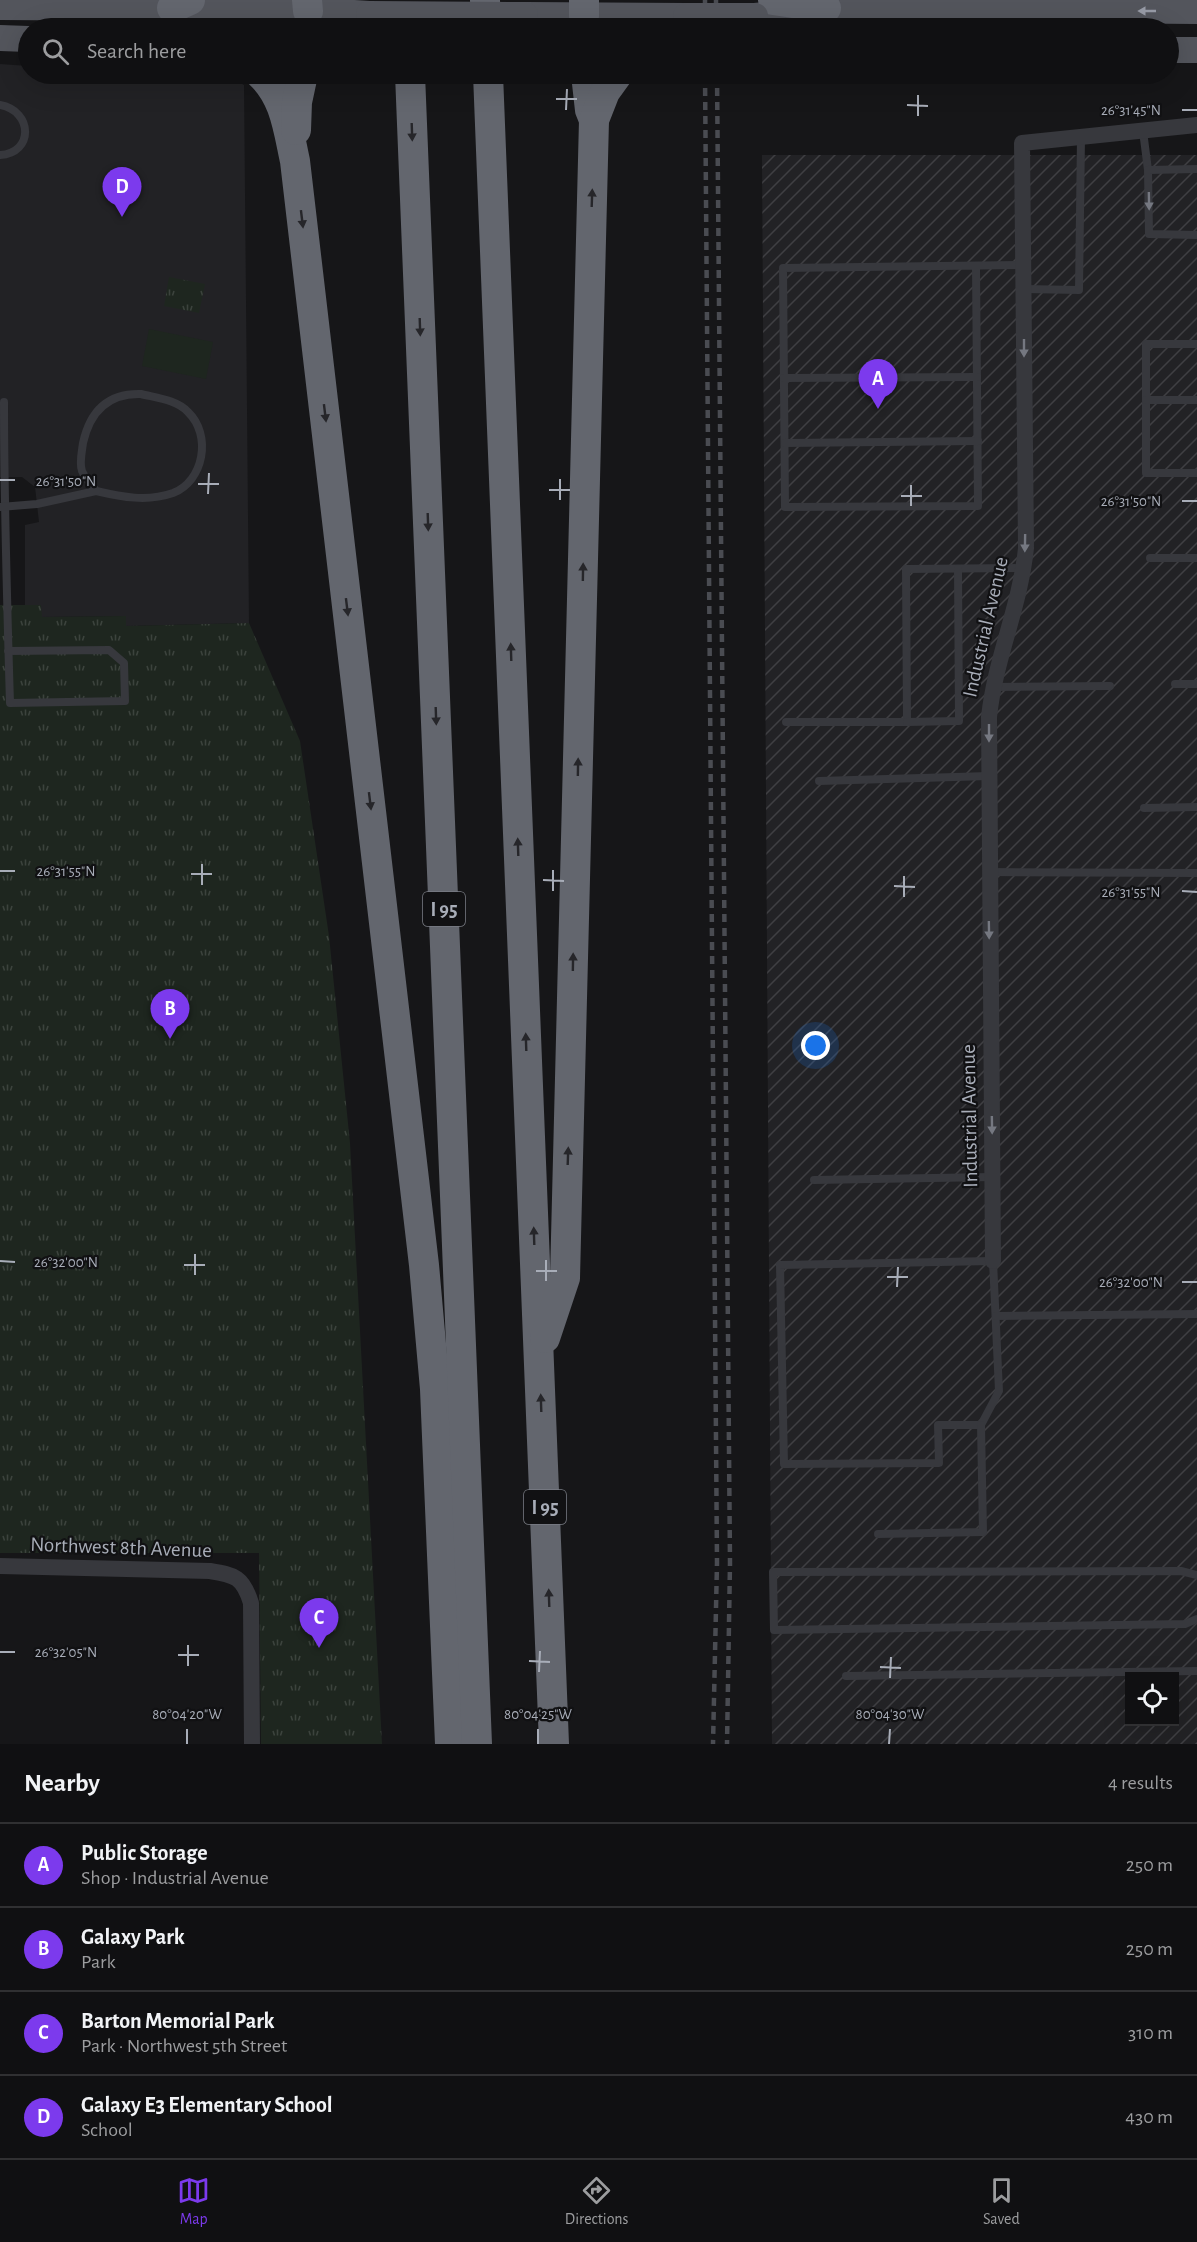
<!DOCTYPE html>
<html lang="en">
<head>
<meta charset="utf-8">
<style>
	:root { --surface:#101012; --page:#19191b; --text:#f1f3f6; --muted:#9c9d9f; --line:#303032; --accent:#7c3aed }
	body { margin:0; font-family:"Alegreya Sans",sans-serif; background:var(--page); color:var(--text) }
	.controls { position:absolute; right:18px; bottom:18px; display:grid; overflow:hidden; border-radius:0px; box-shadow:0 6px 24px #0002 }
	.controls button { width:54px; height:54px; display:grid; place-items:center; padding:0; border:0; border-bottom:2px solid var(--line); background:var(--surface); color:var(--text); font:30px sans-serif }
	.you { position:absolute; left:816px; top:1046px; width:21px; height:21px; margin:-15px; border:4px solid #fff; border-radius:50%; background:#1a73e8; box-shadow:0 0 0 9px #1a73e833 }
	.badge { display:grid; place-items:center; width:39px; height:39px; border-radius:50%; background:var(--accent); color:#fff; font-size:20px; font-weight:700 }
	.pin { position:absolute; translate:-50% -50px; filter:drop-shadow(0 2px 3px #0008) }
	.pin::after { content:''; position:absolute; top:32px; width:21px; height:18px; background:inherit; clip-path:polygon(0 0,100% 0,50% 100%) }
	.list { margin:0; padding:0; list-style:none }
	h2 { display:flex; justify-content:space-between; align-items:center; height:78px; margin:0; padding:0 24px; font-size:26px }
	h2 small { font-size:20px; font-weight:400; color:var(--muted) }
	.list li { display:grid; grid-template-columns:39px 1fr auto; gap:18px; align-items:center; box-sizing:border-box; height:84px; padding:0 24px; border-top:2px solid var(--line) }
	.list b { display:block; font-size:22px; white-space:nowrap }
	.list p { margin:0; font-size:20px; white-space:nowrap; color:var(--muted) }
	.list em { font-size:20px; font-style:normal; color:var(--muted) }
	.icon { flex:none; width:33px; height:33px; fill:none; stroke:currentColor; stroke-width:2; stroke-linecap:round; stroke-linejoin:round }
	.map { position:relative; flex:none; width:1197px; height:1744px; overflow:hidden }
	.search { position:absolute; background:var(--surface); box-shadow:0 6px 24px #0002; left:18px; right:18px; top:18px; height:66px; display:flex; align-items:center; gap:15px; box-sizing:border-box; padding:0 21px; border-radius:33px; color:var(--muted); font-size:22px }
	.sheet { height:414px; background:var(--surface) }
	nav { display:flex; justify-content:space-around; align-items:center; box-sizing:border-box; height:84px; border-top:2px solid var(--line); background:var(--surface); font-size:16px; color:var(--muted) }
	nav a { display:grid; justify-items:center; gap:3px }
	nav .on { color:var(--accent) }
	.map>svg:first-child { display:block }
	.built { fill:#222225 }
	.industrial { fill:url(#industrial-furrows); fill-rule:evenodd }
	.green { fill:#1e261f }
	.park { fill:url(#park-tufts) }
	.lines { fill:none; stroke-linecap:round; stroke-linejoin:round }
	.lane { stroke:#37383d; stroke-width:8 }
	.street { stroke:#37383d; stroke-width:16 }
	.primary { stroke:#53555c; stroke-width:26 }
	.highway { stroke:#63666e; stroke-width:30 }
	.rail { stroke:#4a4c52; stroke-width:4.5; stroke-dasharray:8 6; stroke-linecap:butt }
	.primary-bridge { stroke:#53555c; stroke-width:26 }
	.oneway { fill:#979ba6 }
	.oneway2 { fill:#26262a }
	.oneway3 { fill:#757881 }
	.ticks { fill:none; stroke:#a8adb8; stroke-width:2 }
	.labels { text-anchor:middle; stroke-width:4.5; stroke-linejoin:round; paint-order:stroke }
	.shield { fill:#111113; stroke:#7b7e86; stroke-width:1.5 }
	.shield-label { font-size:20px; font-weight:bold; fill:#a8adb8 }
	.street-label { font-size:21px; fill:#a8adb8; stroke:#111113 }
	.ticks-label { font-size:15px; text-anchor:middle; fill:#a8adb8; stroke:#111113; stroke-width:4.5; stroke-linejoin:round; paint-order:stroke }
</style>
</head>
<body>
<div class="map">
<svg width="1197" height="1744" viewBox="0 0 1197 1744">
	<defs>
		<pattern id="industrial-furrows" width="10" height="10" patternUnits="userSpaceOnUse" patternTransform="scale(1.5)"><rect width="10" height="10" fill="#222225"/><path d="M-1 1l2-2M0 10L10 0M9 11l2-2" fill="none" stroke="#3f3f43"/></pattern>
		<pattern id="park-tufts" width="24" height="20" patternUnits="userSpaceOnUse" patternTransform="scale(1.5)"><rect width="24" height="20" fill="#1e261f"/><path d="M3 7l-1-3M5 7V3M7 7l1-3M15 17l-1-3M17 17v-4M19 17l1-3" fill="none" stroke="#3c433d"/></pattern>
	</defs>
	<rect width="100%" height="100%" fill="#161618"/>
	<!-- built -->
	<path class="built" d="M 0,64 L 28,66 L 28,74 L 224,74 L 244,85 L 249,623 L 126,626 L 126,616 L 41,617 L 41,605 L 25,605 L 25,525 L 39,522 L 35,487 L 22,477 L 0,477 Z"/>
	<!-- industrial -->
	<path class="industrial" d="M 762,155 L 1197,155 L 1197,1744 L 772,1744 ZM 1130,1676 L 1174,1676 L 1174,1722 L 1130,1722 Z"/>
	<!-- green -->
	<path class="green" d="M 149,329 L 213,342 L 206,379 L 142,366 Z"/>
	<!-- park -->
	<g class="park">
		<path d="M 169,277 L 205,284 L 199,313 L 164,306 Z"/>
		<path d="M 0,605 L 41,605 L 42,617 L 126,616 L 126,626 L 249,623 L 300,741 L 329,936 L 350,1143 L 382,1744 L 261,1744 L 259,1553 L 0,1553 Z"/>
	</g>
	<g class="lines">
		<!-- lane -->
		<g class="lane">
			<path d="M 0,105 C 33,111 34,153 0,155"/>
			<path d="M 1143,131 L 1148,170"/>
			<path d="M 1197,169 L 1148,170 L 1149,234 L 1197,235"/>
			<path d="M 976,266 L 978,506 L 785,507 L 783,268 L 1023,265"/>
			<path d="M 1024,289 L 1079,290 L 1081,137"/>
			<path d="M 1197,344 L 1146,344 L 1146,473 L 1197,473"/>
			<path d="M 784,378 L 977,377"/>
			<path d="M 141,394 C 157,398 177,400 188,412 C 212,435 204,481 173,493 C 147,502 122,497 96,491 C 92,485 85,478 82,471 C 79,464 82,451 83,443 C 90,411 108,393 141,394 Z"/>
			<path d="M 1146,400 L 1197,400"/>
			<path d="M 4,402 C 4,502 7,603 10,703 L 125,701 L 124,663 L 109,650 L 8,651"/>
			<path d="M 785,443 L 978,441"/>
			<path d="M 0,507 L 37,504 L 96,491"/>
			<path d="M 1150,558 L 1197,558"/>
			<path d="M 1175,684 L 1197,684"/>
			<path d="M 992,687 L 1110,686"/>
			<path d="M 786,722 L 907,722 L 906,569 L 1024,568"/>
			<path d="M 907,722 L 959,721 L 958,569"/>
			<path d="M 819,781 L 989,776"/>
			<path d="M 1144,808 L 1197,807"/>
			<path d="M 989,872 L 1197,873"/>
			<path d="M 814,1180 L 992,1177"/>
			<path d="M 993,1261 L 999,1391 L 981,1425 L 938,1425 L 939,1463 L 784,1464 L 780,1265 Z"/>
			<path d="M 996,1316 L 1197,1314"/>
			<path d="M 878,1534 L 983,1532 L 981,1425"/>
			<path d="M 1197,1575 L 1181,1571 L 773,1572 L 774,1630 L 1185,1624 L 1197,1619"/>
			<path d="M 846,1676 L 1197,1671"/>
		</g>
		<!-- street -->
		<g class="street">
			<path d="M 993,1261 L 989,717 C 995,659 1020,607 1026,548 L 1022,143 L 1197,125"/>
			<path d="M 0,1566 L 210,1571 C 235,1575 243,1577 251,1603 L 252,1744"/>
		</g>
		<!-- primary -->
		<g class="primary">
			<path d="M 0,7 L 295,9 L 369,14"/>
			<path d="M 525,15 L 686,16"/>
			<path d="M 755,16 L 826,8 L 1197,11"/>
			<path d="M 0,38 L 28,39"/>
			<path d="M 1168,50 L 1197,50"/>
		</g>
		<!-- highway -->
		<g class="highway">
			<path d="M 307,0 L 308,11"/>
			<path d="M 485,0 L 486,28"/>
			<path d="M 773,0 L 826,8"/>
			<path d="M 172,8 L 190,0"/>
			<path d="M 584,16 L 584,0"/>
			<path d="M 260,74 C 285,97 288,129 295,161 L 424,1265 L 435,1389 L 450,1744"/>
			<path d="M 410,74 L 477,1744"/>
			<path d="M 488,74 L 554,1744"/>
			<path d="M 586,74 L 590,110 L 594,120"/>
			<path d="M 296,130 L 297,102 L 303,74"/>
			<path d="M 545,1338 L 565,1278 L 594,120 L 605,92 L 618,74"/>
		</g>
		<!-- rail -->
		<g class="rail">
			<path d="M 705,0 L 705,28"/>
			<path d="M 716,0 L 716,28"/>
			<path d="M 705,74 L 717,1563 L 713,1744"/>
			<path d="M 717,74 L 730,1563 L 727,1744"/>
		</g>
		<!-- primary-bridge -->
		<g class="primary-bridge">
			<path d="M 369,14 L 525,15"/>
			<path d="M 686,16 L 755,16"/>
		</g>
	</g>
	<!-- one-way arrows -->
	<defs><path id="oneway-solid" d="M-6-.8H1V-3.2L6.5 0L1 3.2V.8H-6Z" transform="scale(1.5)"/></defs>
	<use class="oneway" href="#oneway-solid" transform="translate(1147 11) rotate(-180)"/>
	<g class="oneway2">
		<use href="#oneway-solid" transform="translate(412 132) rotate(88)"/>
		<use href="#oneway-solid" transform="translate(592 198) rotate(-88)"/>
		<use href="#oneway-solid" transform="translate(302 219) rotate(83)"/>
		<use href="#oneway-solid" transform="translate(420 327) rotate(88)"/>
		<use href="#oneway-solid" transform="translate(325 413) rotate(83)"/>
		<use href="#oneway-solid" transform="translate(428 522) rotate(88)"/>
		<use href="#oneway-solid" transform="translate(583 572) rotate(-89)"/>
		<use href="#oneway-solid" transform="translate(347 607) rotate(83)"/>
		<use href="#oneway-solid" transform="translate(511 652) rotate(-92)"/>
		<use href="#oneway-solid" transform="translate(436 716) rotate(88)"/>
		<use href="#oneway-solid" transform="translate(578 767) rotate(-89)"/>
		<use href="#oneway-solid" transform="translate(370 801) rotate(83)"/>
		<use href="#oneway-solid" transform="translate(518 847) rotate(-92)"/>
		<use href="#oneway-solid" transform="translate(573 962) rotate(-89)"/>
		<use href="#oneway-solid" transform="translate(526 1042) rotate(-92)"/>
		<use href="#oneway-solid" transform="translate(568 1156) rotate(-88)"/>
		<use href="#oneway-solid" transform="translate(534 1236) rotate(-92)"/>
		<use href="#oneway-solid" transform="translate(541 1403) rotate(-92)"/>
		<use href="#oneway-solid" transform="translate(549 1598) rotate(-92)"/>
	</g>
	<g class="oneway3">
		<use href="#oneway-solid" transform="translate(1149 201) rotate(89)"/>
		<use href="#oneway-solid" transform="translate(1024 348) rotate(90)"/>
		<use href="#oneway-solid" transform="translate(1025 543) rotate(91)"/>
		<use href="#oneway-solid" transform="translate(989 733) rotate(90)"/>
		<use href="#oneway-solid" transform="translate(989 930) rotate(89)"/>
		<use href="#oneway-solid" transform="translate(992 1125) rotate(89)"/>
	</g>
	<!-- ticks -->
	<path class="ticks" d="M 556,99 L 577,99M 907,105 L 928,106M 566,110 L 567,89M 1182,110 L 1197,110M 918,116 L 918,95M 0,480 L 15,480M 198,484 L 219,484M 549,490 L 570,490M 208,494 L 209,473M 901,496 L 922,496M 560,500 L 560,479M 1182,501 L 1197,501M 911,506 L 911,485M 0,871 L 15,871M 191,874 L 212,874M 543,880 L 564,881M 202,885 L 202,864M 894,886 L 915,887M 553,891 L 553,870M 1182,891 L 1197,892M 904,897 L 904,876M 0,1261 L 15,1262M 184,1265 L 205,1265M 536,1271 L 557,1271M 195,1275 L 195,1254M 887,1277 L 908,1277M 546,1281 L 546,1260M 1182,1282 L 1197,1282M 897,1287 L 898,1267M 0,1652 L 15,1652M 178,1655 L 199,1655M 529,1661 L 550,1662M 188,1666 L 188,1645M 880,1667 L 901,1668M 539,1672 L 540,1651M 890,1678 L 891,1657M 187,1744 L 187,1729M 538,1744 L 538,1729M 889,1744 L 890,1729"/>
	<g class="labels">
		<!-- shield labels -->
		<g class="shield">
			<rect x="423" y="892" width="42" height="34" rx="4.5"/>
			<rect x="524" y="1490" width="42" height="34" rx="4.5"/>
		</g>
		<g class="shield-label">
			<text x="444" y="916">I 95</text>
			<text x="545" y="1514">I 95</text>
		</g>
		<!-- street labels -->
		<g class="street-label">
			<text transform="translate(985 627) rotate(-77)" y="7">Industrial Avenue</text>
			<text transform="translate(969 1116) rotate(-91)" y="7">Industrial Avenue</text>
			<text transform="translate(121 1547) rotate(2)" y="7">Northwest 8th Avenue</text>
		</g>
	</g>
	<g class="ticks-label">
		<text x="1131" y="115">26°31'45"N</text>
		<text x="66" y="486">26°31'50"N</text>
		<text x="1131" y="506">26°31'50"N</text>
		<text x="66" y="876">26°31'55"N</text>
		<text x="1131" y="897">26°31'55"N</text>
		<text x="66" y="1267">26°32'00"N</text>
		<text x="1131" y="1287">26°32'00"N</text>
		<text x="66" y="1657">26°32'05"N</text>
		<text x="187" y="1719">80°04'20"W</text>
		<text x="538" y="1719">80°04'25"W</text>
		<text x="890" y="1719">80°04'30"W</text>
	</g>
</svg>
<div class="controls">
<button><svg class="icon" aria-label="locate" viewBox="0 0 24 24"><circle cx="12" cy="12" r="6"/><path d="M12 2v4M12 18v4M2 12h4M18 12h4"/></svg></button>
</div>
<div class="you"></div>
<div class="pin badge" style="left:878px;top:409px">A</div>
<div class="pin badge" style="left:170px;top:1039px">B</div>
<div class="pin badge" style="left:319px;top:1648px">C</div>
<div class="pin badge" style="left:122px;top:217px">D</div>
<div class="search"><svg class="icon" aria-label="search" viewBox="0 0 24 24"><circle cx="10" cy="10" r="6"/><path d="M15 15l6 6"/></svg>Search here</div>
</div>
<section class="sheet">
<h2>Nearby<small>4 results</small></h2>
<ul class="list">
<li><span class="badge">A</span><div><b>Public Storage</b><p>Shop · Industrial Avenue</p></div><em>250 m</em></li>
<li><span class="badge">B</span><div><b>Galaxy Park</b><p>Park</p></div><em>250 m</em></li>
<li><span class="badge">C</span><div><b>Barton Memorial Park</b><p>Park · Northwest 5th Street</p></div><em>310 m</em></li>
<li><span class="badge">D</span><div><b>Galaxy E3 Elementary School</b><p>School</p></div><em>430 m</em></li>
</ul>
</section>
<nav>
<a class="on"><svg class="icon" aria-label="map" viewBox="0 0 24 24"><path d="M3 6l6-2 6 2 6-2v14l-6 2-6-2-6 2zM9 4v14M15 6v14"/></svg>Map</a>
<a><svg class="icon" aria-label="directions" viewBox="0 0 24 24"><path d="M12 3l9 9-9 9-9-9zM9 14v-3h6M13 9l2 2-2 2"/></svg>Directions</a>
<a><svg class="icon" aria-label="saved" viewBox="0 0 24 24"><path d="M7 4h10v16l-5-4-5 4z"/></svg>Saved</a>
</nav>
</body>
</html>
